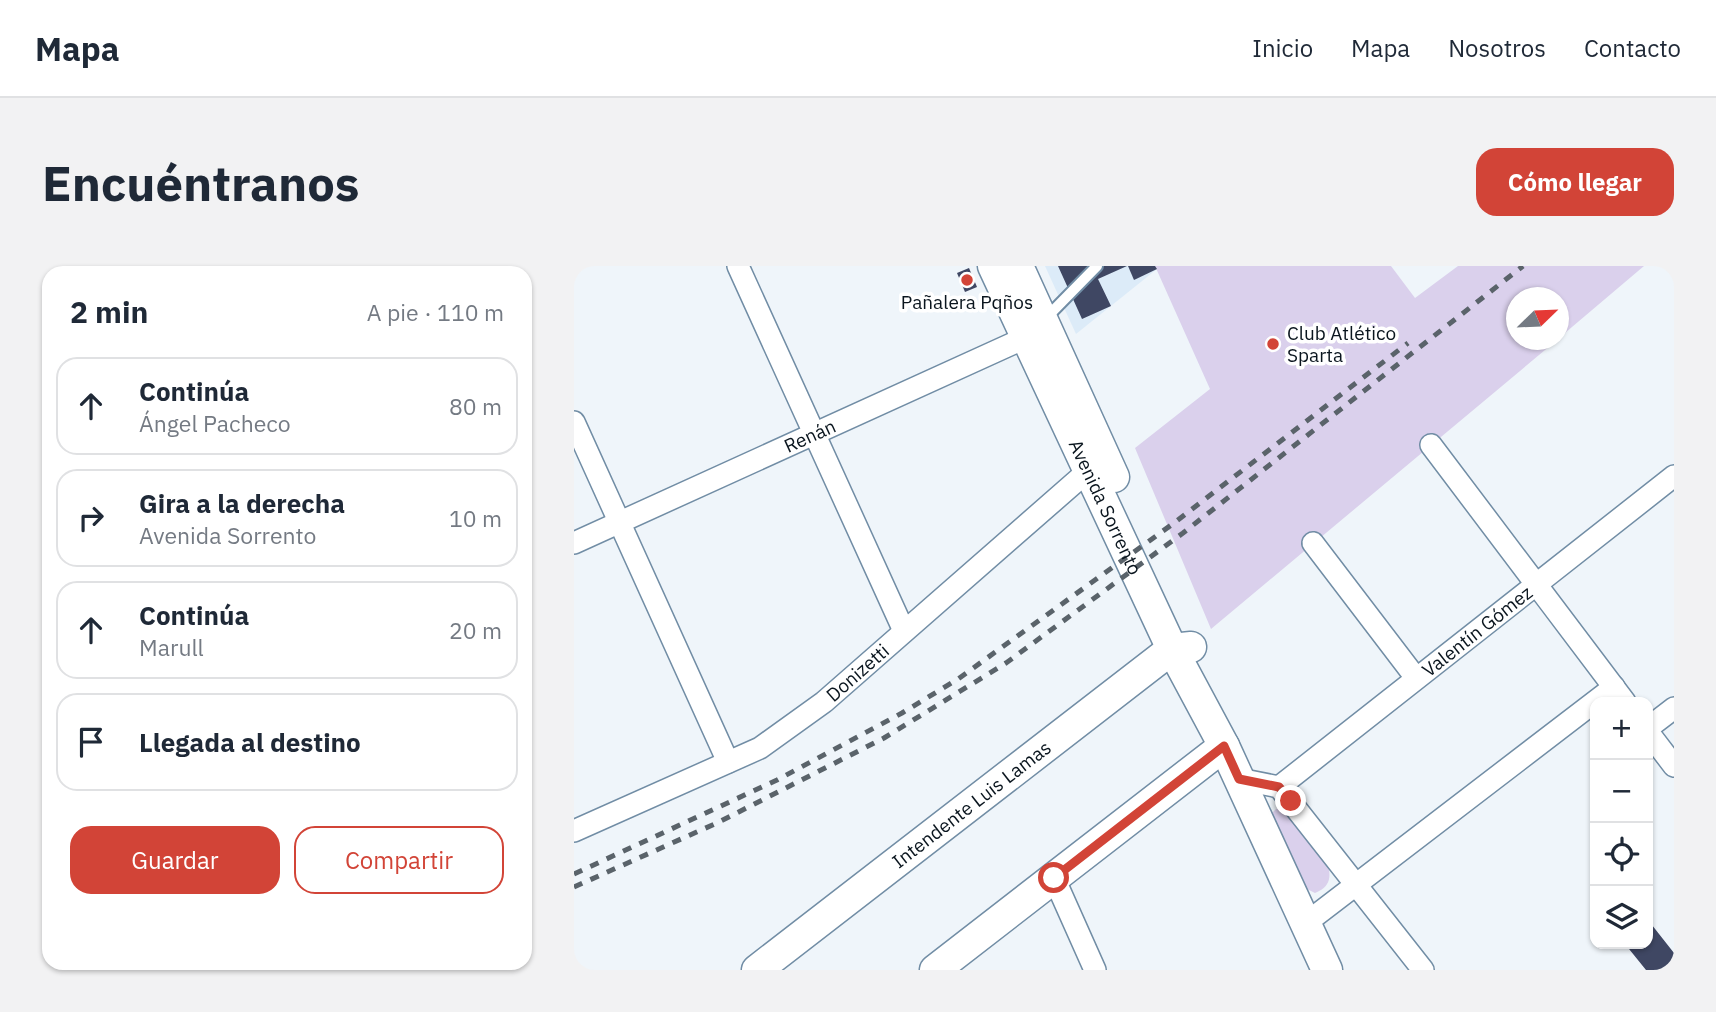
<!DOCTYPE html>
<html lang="es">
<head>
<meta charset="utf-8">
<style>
	:root { --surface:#fff; --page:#f2f2f3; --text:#1f2937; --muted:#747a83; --line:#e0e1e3; --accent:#d24437 }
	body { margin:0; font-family:"IBM Plex Sans",sans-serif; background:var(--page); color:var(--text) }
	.controls { position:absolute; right:21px; bottom:21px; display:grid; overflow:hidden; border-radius:14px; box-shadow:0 2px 5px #0004 }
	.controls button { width:63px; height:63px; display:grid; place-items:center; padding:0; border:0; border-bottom:2px solid var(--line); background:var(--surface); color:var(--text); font:35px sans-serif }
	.compass { position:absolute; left:932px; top:21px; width:63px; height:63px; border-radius:50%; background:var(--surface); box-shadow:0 2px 5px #0004; rotate:67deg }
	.stop { position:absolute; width:21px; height:21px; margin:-16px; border:5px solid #d24437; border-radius:50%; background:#fff }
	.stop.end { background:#d24437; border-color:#fff; box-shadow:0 2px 7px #0008 }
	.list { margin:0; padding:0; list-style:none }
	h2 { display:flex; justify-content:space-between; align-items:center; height:91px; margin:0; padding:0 28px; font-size:30px }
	h2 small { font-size:23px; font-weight:400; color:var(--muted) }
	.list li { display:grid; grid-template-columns:46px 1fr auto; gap:21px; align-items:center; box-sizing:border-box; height:98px; margin:0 14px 14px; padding:0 14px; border:2px solid var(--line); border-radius:21px }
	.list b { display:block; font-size:26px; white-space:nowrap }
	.list p { margin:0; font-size:23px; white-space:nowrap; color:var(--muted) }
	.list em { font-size:23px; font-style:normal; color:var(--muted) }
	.actions { display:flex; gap:14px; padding:21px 28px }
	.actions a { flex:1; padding:16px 0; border:2px solid var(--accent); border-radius:21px; text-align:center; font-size:24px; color:var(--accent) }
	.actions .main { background:var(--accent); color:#fff }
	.icon { flex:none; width:38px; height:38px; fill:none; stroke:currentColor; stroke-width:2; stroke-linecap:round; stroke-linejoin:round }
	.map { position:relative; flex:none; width:1100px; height:704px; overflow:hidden; border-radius:21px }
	header { display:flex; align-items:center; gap:42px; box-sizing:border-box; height:98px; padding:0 35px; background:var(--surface); border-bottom:2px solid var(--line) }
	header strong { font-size:33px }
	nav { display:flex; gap:38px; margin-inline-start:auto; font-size:24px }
	.intro { display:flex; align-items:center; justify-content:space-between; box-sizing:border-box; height:168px; padding:0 42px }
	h1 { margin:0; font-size:49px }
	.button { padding:18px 32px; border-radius:21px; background:var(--accent); color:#fff; font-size:24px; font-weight:700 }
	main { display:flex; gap:42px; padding:0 42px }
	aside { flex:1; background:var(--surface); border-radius:21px; box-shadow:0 2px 5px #0004 }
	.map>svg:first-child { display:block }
	.built { fill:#dcebf8 }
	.green { fill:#dad0ec }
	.building { fill:#3f4763 }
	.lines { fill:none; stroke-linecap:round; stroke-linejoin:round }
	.service-casing { stroke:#718da5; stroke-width:14 }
	.minor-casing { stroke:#718da5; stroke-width:24 }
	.secondary-casing { stroke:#718da5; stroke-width:33 }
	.service { stroke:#fff; stroke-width:10 }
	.minor { stroke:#fff; stroke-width:21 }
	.secondary { stroke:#fff; stroke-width:30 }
	.rail { stroke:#5a636a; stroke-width:5; stroke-dasharray:9 9; stroke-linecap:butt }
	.route { stroke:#d24437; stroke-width:9 }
	.poi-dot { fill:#d24437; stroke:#fff; stroke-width:2.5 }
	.labels { text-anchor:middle; stroke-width:7; stroke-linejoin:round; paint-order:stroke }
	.poi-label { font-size:19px; fill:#0a151e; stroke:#fff }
	.street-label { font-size:19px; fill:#0a151e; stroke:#fff }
</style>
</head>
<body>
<header>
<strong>Mapa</strong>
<nav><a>Inicio</a><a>Mapa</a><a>Nosotros</a><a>Contacto</a></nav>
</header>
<div class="intro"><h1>Encuéntranos</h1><a class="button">Cómo llegar</a></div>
<main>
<aside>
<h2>2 min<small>A pie · 110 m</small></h2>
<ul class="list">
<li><svg class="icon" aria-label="ahead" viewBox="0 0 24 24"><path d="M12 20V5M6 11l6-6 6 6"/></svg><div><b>Continúa</b><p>Ángel Pacheco</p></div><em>80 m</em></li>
<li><svg class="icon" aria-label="right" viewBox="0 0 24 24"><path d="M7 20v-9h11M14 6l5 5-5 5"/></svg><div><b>Gira a la derecha</b><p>Avenida Sorrento</p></div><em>10 m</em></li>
<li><svg class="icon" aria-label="ahead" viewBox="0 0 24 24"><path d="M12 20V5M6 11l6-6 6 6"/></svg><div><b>Continúa</b><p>Marull</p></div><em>20 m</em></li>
<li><svg class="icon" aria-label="arrive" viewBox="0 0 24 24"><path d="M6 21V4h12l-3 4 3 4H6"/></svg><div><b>Llegada al destino</b></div></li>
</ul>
<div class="actions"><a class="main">Guardar</a><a>Compartir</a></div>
</aside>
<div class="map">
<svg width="1100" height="704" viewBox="0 0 1100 704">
	<rect width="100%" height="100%" fill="#eff5fa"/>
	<!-- built -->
	<path class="built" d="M 471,0 L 581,0 L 583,3 L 502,68 Z"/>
	<!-- green -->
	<g class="green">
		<path d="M 581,0 L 817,0 L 841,32 L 884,0 L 1070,0 L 985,72 L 984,32 L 942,32 L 942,74 L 983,74 L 637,363 L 561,182 L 636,123 Z"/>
		<path d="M 702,543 L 710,543 L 753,597 C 758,611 756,621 741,627 L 729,621 L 697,548 Z"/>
	</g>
	<!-- building -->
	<g class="building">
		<path d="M 484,0 L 553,0 L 524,13 L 537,40 L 508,53 Z"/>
		<path d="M 554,0 L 581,0 L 583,3 L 560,14 Z"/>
		<path d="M 395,2 L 403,21 L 391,26 L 383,7 Z"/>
		<path d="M 1074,654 L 1100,687 L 1100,704 L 1072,704 L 1051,678 L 1074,678 Z"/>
	</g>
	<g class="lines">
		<defs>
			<path id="service" d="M 471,53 L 523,0"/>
			<g id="minor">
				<path d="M 164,0 L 330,365"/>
				<path d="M 0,156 L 154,496"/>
				<path d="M 857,179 L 1051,436"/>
				<path id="s1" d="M 0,277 L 464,66"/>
				<path d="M 739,277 L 842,412"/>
				<path d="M 1074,462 L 1100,442"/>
				<path d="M 1074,466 L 1100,500"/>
				<path d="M 665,513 L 705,521 L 849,704"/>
				<path id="s2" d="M 705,521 L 1100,210"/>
				<path id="s3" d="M 0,565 L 186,482 L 250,436 L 523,197"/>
				<path d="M 480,612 L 521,704"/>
				<path d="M 732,657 L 1040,421"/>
			</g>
			<g id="secondary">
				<path id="s4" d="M 419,0 L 598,383 L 650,480 L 753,704"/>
				<path d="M 444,0 L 540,211"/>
				<path id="s5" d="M 183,704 L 598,383 L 617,381"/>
				<path d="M 361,704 L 650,480"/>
			</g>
		</defs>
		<!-- service casing -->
		<use href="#service" class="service-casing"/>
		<!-- minor casing -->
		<use href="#minor" class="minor-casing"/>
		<!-- secondary casing -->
		<use href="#secondary" class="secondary-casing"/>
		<!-- service -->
		<use href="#service" class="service"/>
		<!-- minor -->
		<use href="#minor" class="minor"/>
		<!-- secondary -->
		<use href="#secondary" class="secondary"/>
		<!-- rail -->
		<g class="rail">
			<path d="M 0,608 L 203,514 L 328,447 L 384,413 L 600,257 L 834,77"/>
			<path d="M 0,621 L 145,556 L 310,472 L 432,397 L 609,267 L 949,0"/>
		</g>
	</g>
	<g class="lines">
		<!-- route -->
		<path class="route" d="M 480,612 L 650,480 L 665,513 L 705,521 L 717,535"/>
	</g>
	<!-- markers -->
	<g class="poi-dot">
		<circle cx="393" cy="14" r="7"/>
		<circle cx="699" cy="78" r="7"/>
	</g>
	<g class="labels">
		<!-- poi labels -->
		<g class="poi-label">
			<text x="393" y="43">Pañalera Pqños</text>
			<text x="713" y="74" text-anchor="start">Club Atlético<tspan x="713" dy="22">Sparta</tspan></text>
		</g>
		<!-- street labels -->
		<g class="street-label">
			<text dy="7" stroke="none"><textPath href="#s1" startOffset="259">Renán</textPath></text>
			<text dy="7" stroke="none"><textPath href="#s4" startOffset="266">Avenida Sorrento</textPath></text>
			<text dy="7" stroke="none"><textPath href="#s2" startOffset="252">Valentín Gómez</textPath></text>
			<text dy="7" stroke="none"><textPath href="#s3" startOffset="327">Donizetti</textPath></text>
			<text dy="7" stroke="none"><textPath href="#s5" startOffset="271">Intendente Luis Lamas</textPath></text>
		</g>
	</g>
</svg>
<div class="controls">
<button>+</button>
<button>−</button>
<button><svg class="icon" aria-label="locate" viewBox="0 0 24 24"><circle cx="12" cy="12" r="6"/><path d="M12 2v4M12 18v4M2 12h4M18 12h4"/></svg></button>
<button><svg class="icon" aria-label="layers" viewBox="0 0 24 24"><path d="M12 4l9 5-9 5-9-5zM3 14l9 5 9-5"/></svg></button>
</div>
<svg class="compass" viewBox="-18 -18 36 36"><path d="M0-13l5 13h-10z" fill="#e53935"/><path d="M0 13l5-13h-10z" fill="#747a83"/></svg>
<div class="stop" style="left:480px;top:612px"></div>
<div class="stop end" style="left:717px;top:535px"></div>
</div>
</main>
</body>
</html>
